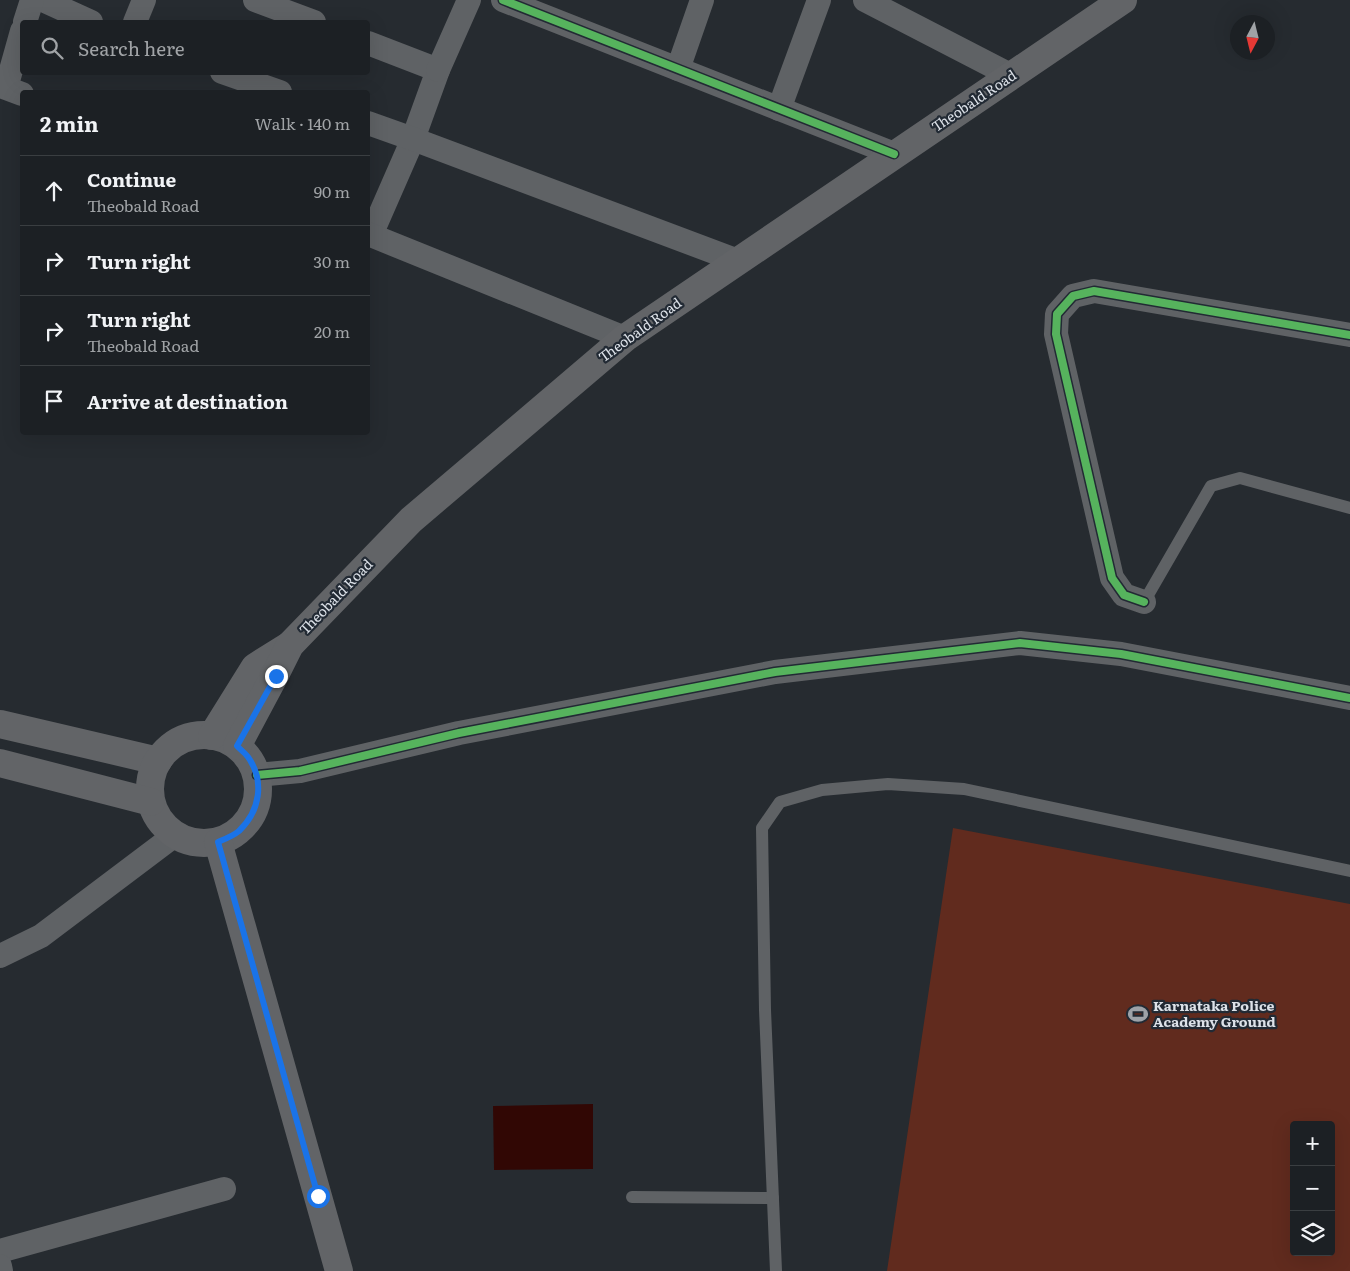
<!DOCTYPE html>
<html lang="en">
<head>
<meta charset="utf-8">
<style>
	:root { --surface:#1c2024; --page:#292d31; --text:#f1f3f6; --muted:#a0a3a6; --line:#3a3e41 }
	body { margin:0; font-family:Literata,serif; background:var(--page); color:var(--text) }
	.controls { position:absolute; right:15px; bottom:15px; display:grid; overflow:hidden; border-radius:5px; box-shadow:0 5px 20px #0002 }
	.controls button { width:45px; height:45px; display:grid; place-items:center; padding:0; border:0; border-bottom:1px solid var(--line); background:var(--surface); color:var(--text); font:25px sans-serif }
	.compass { position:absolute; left:1230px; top:15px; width:45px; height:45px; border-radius:50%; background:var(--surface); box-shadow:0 5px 20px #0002; rotate:187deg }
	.stop { position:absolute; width:15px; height:15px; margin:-11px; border:4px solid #1a73e8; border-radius:50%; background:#fff }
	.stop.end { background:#1a73e8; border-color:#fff; box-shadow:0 1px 5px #0008 }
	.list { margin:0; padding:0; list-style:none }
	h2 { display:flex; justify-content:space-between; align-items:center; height:65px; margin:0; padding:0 20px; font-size:21px }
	h2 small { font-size:16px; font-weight:400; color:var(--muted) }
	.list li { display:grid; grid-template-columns:32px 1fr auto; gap:15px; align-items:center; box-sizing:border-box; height:70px; padding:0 20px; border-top:1px solid var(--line) }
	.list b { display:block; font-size:19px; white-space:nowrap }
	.list p { margin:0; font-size:16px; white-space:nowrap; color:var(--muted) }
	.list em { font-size:16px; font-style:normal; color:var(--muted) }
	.icon { flex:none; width:28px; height:28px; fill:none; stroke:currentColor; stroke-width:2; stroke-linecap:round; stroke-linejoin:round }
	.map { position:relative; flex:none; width:1350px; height:1271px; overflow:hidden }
	.search { position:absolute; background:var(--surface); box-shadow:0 5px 20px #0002; left:20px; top:20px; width:350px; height:55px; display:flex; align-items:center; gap:12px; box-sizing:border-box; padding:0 18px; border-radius:5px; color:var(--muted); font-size:19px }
	.panel { position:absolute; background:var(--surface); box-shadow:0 5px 20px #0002; left:20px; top:90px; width:350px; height:345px; border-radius:5px }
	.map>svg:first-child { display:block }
	.green { fill:#612b1e; fill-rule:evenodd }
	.water { fill:#310704 }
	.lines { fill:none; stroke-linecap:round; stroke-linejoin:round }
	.service { stroke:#5f6265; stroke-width:12 }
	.minor { stroke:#5f6265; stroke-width:24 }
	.secondary { stroke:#626467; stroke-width:28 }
	.cycleway-casing { stroke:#222a34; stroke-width:11 }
	.cycleway { stroke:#56b35d; stroke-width:8 }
	.route { stroke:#1a73e8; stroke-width:6 }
	.labels { text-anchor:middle; stroke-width:4.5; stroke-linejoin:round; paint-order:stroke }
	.street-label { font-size:14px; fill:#dde2e9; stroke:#222a34 }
	.poi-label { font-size:14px; font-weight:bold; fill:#dde2e9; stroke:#222a34; text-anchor:start }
</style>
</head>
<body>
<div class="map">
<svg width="1350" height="1271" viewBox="0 0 1350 1271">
	<rect width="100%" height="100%" fill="#262b30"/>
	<!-- green -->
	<path class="green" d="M 953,828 L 1350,904 L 1350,1271 L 887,1271 ZM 1294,1125 L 1331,1125 L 1331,1252 L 1294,1252 Z"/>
	<!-- water -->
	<path class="water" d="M 593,1104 L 593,1169 L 494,1170 L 493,1106 Z"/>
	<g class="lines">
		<!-- service -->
		<g class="service">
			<path d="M 1144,602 L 1211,486 L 1240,478 L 1350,508"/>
			<path d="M 632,1197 L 773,1198"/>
			<path d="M 776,1271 L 765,1010 L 762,828 L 780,802 L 822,790 L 888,784 L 964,789 L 1350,871"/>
		</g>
		<!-- minor -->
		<g class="minor">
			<path d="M 43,0 L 91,22"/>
			<path d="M 255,0 L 314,22"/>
			<path d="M 503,0 L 894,154"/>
			<path d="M 865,0 L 1012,76"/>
			<path d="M 25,22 L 32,0"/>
			<path d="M 135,22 L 144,0"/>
			<path d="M 22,31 L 6,88 L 22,94"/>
			<path d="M 368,43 L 438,70 L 413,139 L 371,235"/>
			<path d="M 678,69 L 702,0"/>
			<path d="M 438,70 L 469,0"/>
			<path d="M 222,72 L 280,92"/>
			<path d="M 779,109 L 819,0"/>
			<path d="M 368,123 L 413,139 L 738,261"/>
			<path d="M 368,234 L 625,338"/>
			<path d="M 1144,602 L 1124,595 L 1112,578 L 1056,334 L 1057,314 L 1073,296 L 1094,291 L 1350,335"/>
			<path d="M 257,775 L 300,771 L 459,733 L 775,672 L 1020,643 L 1121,654 L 1350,698"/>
			<path d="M 0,956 L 41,936 L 175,835"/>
			<path d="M 0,1251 L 224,1189"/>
			<path d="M 0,1266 L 1,1271"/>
		</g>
		<!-- secondary -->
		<g class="secondary">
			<path d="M 0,724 L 158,761"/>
			<circle cx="204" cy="789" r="54"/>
			<path d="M 212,736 L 255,667 L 290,645"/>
			<path d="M 237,746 L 275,675 L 290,645 L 411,520 L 625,338 L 1123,0"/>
			<path d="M 0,763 L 151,802"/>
			<path d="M 218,842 L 339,1271"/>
		</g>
		<defs>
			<g id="cycleway">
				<path d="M 503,0 L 894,154"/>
				<path d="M 1144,602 L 1124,595 L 1112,578 L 1056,334 L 1057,314 L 1073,296 L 1094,291 L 1350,335"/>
				<path d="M 257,775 L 300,771 L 459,733 L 775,672 L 1020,643 L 1121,654 L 1350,698"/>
			</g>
		</defs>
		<!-- cycleway casing -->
		<use href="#cycleway" class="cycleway-casing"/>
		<!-- cycleway -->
		<use href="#cycleway" class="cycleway"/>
	</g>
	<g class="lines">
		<!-- route -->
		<path class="route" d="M 276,676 L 237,746 C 241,750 245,753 248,757 C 265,781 260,811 239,831 C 233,836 225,839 218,842 L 318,1196"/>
	</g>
	<!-- icons -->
	<defs>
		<symbol id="stadium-bare" viewBox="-9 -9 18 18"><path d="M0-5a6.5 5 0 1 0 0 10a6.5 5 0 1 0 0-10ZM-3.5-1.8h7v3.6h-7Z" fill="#9da2a8" stroke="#222a34" stroke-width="2.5" paint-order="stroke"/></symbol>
	</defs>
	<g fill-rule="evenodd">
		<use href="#stadium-bare" x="1124" y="1000" width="28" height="28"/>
	</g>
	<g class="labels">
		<!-- street labels -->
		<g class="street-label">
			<text transform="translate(974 101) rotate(-34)" y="5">Theobald Road</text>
			<text transform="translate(640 330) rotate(-36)" y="5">Theobald Road</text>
			<text transform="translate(336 597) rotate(-46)" y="5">Theobald Road</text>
		</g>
		<!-- poi labels -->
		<g class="poi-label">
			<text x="1153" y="1011">Karnataka Police<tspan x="1153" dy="16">Academy Ground</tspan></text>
		</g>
	</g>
</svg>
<div class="controls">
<button>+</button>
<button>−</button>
<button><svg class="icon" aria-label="layers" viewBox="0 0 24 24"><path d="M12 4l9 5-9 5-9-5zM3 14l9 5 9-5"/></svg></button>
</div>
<svg class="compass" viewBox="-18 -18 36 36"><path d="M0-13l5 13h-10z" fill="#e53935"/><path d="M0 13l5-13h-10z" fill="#a0a3a6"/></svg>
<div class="stop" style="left:318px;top:1196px"></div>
<div class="stop end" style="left:276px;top:676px"></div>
<div class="search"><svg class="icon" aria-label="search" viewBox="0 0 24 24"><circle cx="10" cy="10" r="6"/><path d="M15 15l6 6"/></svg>Search here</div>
<section class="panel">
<h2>2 min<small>Walk · 140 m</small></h2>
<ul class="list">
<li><svg class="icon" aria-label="ahead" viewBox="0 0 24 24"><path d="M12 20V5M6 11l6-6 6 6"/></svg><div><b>Continue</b><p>Theobald Road</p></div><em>90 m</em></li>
<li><svg class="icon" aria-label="right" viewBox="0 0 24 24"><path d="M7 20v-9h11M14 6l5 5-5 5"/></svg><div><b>Turn right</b></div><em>30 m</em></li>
<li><svg class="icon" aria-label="right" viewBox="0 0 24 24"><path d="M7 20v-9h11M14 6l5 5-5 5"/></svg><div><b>Turn right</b><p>Theobald Road</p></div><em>20 m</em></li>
<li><svg class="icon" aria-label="arrive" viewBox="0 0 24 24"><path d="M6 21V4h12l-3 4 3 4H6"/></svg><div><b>Arrive at destination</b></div></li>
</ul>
</section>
</div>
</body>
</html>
